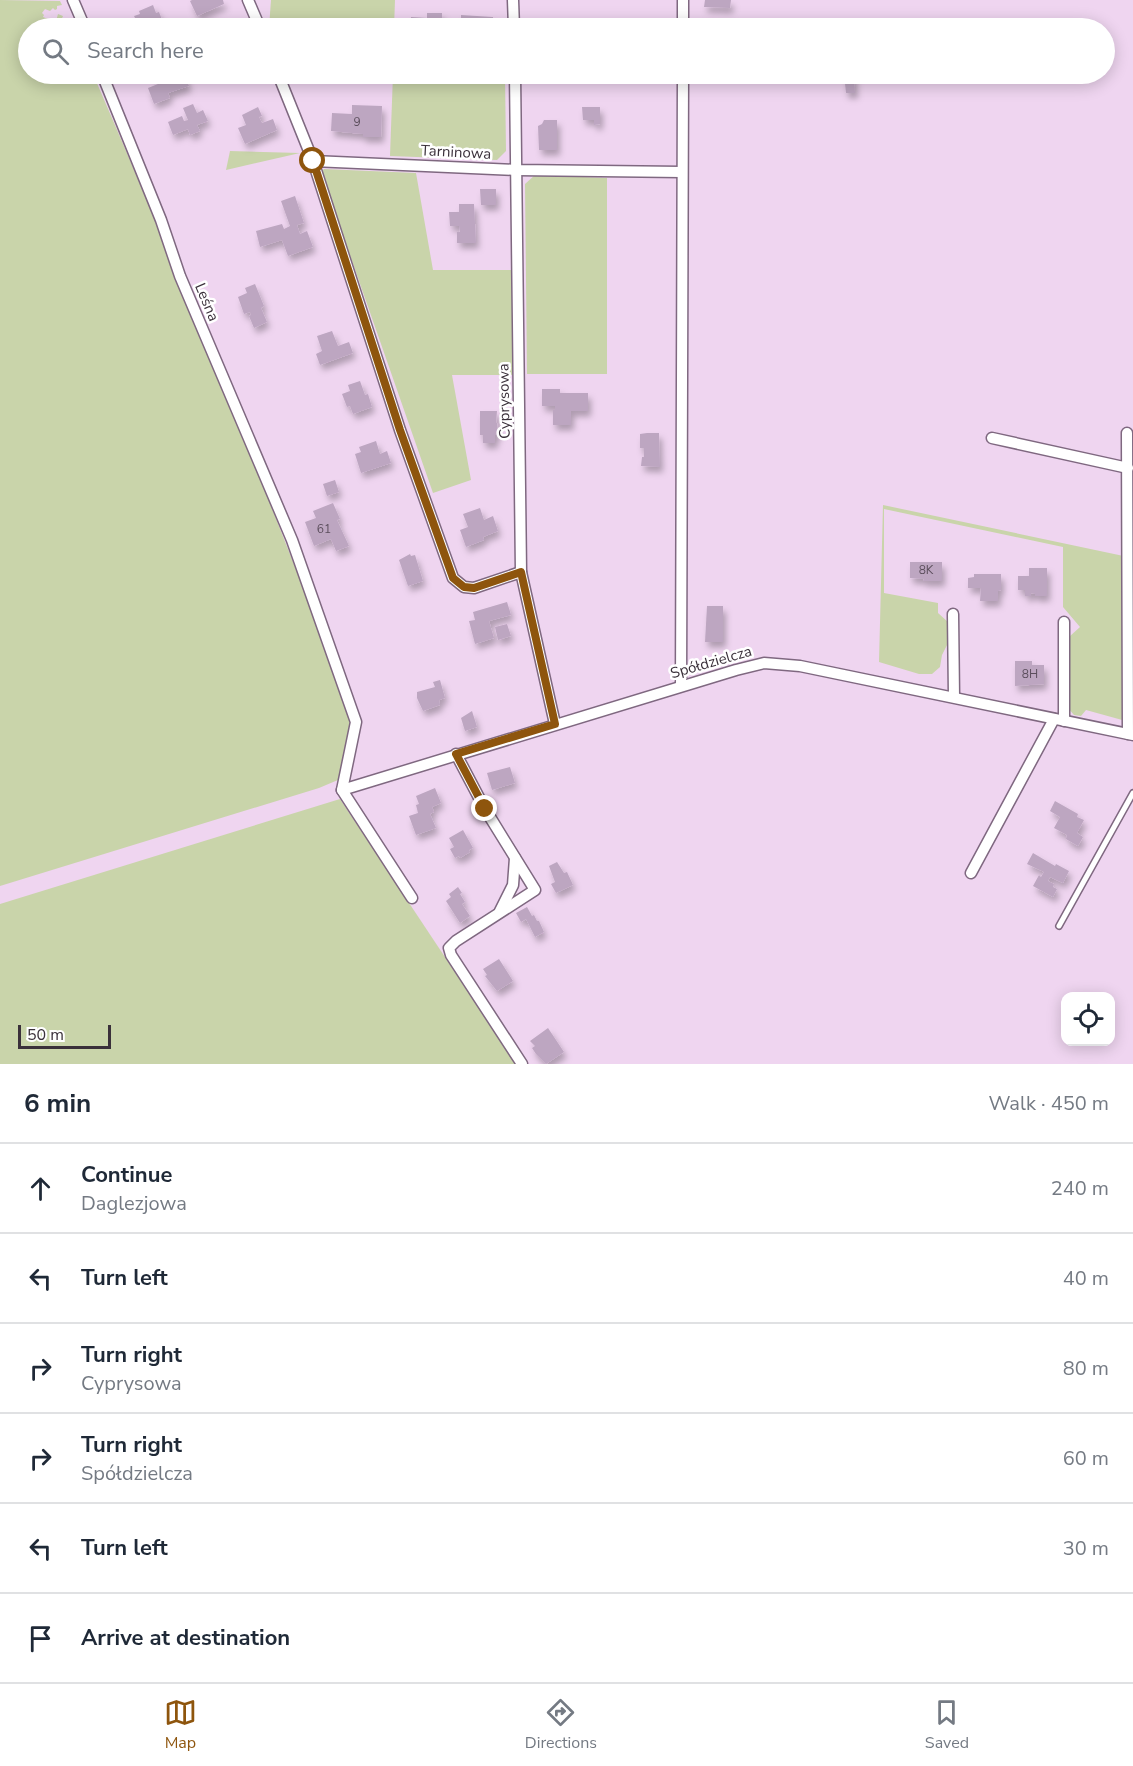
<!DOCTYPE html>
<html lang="en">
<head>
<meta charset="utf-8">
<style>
	:root { --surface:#fff; --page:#f2f2f3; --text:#1f2937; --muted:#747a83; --line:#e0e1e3; --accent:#8e550d }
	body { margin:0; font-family:"Nunito Sans",sans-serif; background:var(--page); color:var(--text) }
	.controls { position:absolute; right:18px; bottom:18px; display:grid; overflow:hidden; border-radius:12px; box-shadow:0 3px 15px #0003 }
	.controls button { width:54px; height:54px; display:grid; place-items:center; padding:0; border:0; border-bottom:2px solid var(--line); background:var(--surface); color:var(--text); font:30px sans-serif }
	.scale { position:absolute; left:18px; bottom:15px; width:93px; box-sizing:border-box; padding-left:6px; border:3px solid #3a303a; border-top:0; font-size:16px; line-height:21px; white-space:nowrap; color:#3a303a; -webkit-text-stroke:4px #fff; paint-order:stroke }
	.stop { position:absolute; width:18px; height:18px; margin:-14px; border:4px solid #8e550d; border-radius:50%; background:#fff }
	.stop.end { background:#8e550d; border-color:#fff; box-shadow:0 2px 6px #0008 }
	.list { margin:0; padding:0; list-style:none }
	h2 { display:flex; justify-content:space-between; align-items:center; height:78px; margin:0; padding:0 24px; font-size:26px }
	h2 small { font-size:20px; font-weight:400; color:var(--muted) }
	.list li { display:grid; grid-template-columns:39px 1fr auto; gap:18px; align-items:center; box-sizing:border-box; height:90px; padding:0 24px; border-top:2px solid var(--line) }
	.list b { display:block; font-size:22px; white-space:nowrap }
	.list p { margin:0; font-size:20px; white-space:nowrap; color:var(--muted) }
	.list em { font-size:20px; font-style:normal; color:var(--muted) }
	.icon { flex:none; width:33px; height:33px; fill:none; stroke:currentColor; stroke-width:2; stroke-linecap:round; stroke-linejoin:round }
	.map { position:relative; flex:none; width:1133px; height:1064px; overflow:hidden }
	.search { position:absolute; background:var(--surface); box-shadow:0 3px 15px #0003; left:18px; right:18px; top:18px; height:66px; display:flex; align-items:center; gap:15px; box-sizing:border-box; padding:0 21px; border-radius:33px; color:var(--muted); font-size:22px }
	.sheet { height:618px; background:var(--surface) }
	nav { display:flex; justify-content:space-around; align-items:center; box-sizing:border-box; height:84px; border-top:2px solid var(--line); background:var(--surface); font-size:16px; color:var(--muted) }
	nav a { display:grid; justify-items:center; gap:3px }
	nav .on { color:var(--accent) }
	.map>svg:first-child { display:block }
	.green { fill:#c9d4aa }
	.building { fill:#bda6c1; filter:url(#shadow) }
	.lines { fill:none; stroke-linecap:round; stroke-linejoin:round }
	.service-casing { stroke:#7f6880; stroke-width:8 }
	.minor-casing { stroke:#7f6880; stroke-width:13 }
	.service { stroke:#fff; stroke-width:5 }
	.minor { stroke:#fff; stroke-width:10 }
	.route { stroke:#8e550d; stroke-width:8 }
	.labels { text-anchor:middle; stroke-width:5; stroke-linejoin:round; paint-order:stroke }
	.number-label { font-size:12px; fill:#5b4e5c }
	.street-label { font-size:15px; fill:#3a303a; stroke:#fff }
</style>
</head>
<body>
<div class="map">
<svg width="1133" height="1064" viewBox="0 0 1133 1064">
	<defs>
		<filter id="shadow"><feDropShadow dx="3" dy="5.5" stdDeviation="3" flood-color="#0004"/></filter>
	</defs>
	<rect width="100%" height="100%" fill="#efd5f0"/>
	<!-- green -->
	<g class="green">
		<path d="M 0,0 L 60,1 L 62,5 L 57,6 L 57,9 L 55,10 L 53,8 L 50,11 L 45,9 L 42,13 L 44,15 L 43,17 L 48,19 L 48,23 L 56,21 L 58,14 L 63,16 L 60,23 L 61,28 L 44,28 L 42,26 L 37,28 L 28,28 L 28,74 L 93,74 C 186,288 271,504 355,721 L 345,777 L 319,788 L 0,886 Z"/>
		<path d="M 271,0 L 395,0 L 394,28 L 269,28 Z"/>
		<path d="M 393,74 L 505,76 L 506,151 L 497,160 L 390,156 Z"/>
		<path d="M 230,151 L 300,153 L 226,170 Z"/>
		<path d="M 324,169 L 416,173 L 433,270 L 512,270 L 512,375 L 452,375 L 471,480 L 433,493 L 321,172 Z"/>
		<path d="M 535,175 L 607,178 L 607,374 L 527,374 L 525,184 Z"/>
		<path d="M 883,505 L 1133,558 L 1133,723 L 1086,710 L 1081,716 L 1074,715 L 1068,708 L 1069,637 L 1080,627 L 1063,607 L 1063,547 L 884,509 L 884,593 L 938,603 L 938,613 L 948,622 L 948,643 L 942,655 L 940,667 L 932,674 L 919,674 L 879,662 Z"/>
		<path d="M 340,799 L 516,1064 L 0,1064 L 0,904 Z"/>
	</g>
	<!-- building -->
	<g class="building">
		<path d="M 192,0 L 223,0 L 224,4 L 197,16 L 190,1 Z"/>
		<path d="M 705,0 L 731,0 L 730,8 L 704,7 Z"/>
		<path d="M 153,5 L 156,13 L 159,12 L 164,25 L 161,26 L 162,28 L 140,28 L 134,16 L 140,14 L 139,11 Z"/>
		<path d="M 427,13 L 442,13 L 442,28 L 410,28 L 411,17 L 427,18 Z"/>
		<path d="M 461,15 L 493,17 L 493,28 L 461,28 Z"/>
		<path d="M 152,74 L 184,74 L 189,86 L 168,93 L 170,98 L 154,104 L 148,88 L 158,84 Z"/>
		<path d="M 844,74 L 854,74 L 855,93 L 846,93 Z"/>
		<path d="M 193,104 L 197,113 L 203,110 L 208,121 L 197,125 L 200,131 L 190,135 L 188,129 L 173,135 L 168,122 L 182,116 L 184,121 L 188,120 L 183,108 Z"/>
		<path d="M 352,105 L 382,106 L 381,137 L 363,137 L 363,134 L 331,131 L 332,113 L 352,114 Z"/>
		<path d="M 258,107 L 262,116 L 259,117 L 262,123 L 273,119 L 277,130 L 245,144 L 238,128 L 246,125 L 242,115 Z"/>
		<path d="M 582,107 L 600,107 L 600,124 L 594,125 L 594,120 L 583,120 Z"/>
		<path d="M 544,120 L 557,120 L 557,150 L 539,150 L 538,126 L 542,124 Z"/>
		<path d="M 480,189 L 496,189 L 496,205 L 481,205 Z"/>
		<path d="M 295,196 L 304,223 L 297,225 L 300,234 L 307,231 L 313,247 L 288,256 L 282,240 L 260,247 L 256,231 L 282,224 L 284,229 L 290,226 L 281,201 Z"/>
		<path d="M 459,204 L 474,204 L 476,243 L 457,243 L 457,232 L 460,232 L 459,226 L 450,226 L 449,212 L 459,212 Z"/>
		<path d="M 255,284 L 264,306 L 261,308 L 267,322 L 254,328 L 249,316 L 251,315 L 250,312 L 244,314 L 238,297 L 247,293 L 245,288 Z"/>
		<path d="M 332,331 L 338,346 L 349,342 L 353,353 L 320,365 L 316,354 L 322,351 L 317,336 Z"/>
		<path d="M 360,381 L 365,395 L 368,394 L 372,407 L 353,414 L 350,406 L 347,407 L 342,394 L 350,391 L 348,385 Z"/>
		<path d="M 542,389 L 560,389 L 560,393 L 588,393 L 588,411 L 571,411 L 571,425 L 553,425 L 553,410 L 555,410 L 555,406 L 542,406 Z"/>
		<path d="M 480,411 L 497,411 L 496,423 L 497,423 L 498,435 L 495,435 L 495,443 L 483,443 L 483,435 L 480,435 Z"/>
		<path d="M 647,433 L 659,433 L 660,467 L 641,466 L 642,457 L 644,457 L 644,448 L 640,448 L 640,434 Z"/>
		<path d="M 376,441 L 380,454 L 387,451 L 391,463 L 361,473 L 355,454 L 361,452 L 359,447 Z"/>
		<path d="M 335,480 L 339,492 L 327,496 L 323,484 Z"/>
		<path d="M 333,503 L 340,519 L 337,520 L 349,546 L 336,551 L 331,539 L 314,546 L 305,522 L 316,518 L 313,511 Z"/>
		<path d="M 480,508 L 484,520 L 493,516 L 498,531 L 483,537 L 484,540 L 466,547 L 460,530 L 468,527 L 463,514 Z"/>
		<path d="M 410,554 L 411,556 L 415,555 L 423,581 L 408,586 L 399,560 Z"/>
		<path d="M 910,562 L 942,562 L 942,581 L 923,581 L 924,579 L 910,578 Z"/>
		<path d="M 1029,568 L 1047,568 L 1047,596 L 1035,596 L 1035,594 L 1031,593 L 1031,596 L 1025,596 L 1025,590 L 1018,590 L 1018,576 L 1029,576 Z"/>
		<path d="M 974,574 L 1001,574 L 1001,590 L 998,591 L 998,601 L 980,601 L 981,588 L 968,588 L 968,578 L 974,577 Z"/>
		<path d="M 507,602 L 511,615 L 489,621 L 494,638 L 475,644 L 469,621 L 475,620 L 473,612 Z"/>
		<path d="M 707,606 L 723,606 L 723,642 L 705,642 Z"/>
		<path d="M 507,624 L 511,636 L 498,640 L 495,627 Z"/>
		<path d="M 1015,661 L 1032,661 L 1032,665 L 1044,665 L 1044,684 L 1015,686 Z"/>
		<path d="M 440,680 L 445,698 L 439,700 L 440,705 L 423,711 L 417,698 L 417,692 L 435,687 L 433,682 Z"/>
		<path d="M 472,711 L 477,727 L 465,731 L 461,718 Z"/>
		<path d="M 510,767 L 515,783 L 492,790 L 487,773 Z"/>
		<path d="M 435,788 L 441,803 L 432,807 L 434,812 L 430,814 L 436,828 L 416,835 L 409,816 L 418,813 L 416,805 L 419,804 L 416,796 Z"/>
		<path d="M 1055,801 L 1078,814 L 1077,817 L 1084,820 L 1077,833 L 1083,837 L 1078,846 L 1066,839 L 1067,835 L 1054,828 L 1060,817 L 1050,811 Z"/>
		<path d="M 463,830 L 473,848 L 469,850 L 470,852 L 460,858 L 459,856 L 455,858 L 450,849 L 454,847 L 449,838 Z"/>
		<path d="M 1033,853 L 1055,866 L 1056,864 L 1069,871 L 1063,883 L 1050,877 L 1048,881 L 1054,884 L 1053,887 L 1057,889 L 1053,897 L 1033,886 L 1039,875 L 1041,877 L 1044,872 L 1027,864 Z"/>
		<path d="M 557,862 L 564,873 L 567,872 L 573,885 L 556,893 L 551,884 L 555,882 L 549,866 Z"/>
		<path d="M 458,887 L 462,893 L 460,894 L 465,902 L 462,904 L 470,916 L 460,923 L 446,901 L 451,897 L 449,894 Z"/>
		<path d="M 527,907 L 532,916 L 534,915 L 537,921 L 539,921 L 544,932 L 535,937 L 526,919 L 521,922 L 516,913 Z"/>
		<path d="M 499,959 L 513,981 L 497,991 L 485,976 L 487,975 L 483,969 Z"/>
		<path d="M 548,1028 L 564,1052 L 546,1064 L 536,1054 L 532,1048 L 535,1046 L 530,1041 Z"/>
	</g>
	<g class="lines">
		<defs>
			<path id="service" d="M 1059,926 L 1133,793"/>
			<g id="minor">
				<path d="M 73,0 L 85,28"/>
				<path d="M 248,0 L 260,28"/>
				<path d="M 513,0 L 514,28"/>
				<path d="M 683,28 L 683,0"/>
				<path d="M 102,74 L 161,220 L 180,276 L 292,540 L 356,722 L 342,790 L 412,898"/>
				<path d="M 278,74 L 313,161 L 400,430 L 453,578 L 464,587 L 474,588 L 521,572"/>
				<path d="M 515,74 L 521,572 L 555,724"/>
				<path d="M 313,161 L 517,170 L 682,172"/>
				<path d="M 1127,433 L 1128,734"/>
				<path d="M 992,438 L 1128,468"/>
				<path d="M 953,614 L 954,697"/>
				<path d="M 1064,622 L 1064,721"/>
				<path d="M 681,686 L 683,74"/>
				<path d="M 456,754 L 485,809 L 535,890 L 456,941 L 449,948 L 451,955 L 522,1064"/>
				<path d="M 342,790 L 736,670 L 764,663 L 800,666 L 1133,735"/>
				<path d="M 971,873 L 1054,719"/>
				<path d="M 500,911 L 513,885 L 515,858"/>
			</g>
		</defs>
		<!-- service casing -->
		<use href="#service" class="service-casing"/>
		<!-- minor casing -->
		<use href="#minor" class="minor-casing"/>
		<!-- service -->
		<use href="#service" class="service"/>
		<!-- minor -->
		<use href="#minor" class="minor"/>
	</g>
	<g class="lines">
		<!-- route -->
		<path class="route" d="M 313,161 L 400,430 L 453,578 L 464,587 L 474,588 L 521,572 L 555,724 L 456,754 L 485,809"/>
	</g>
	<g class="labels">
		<!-- number labels -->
		<g class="number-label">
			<text x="357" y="126">9</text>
			<text x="324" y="533">61</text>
			<text x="926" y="574">8K</text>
			<text x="1030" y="678">8H</text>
		</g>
		<!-- street labels -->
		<g class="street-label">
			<text transform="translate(456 152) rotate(3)" y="5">Tarninowa</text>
			<text transform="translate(207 302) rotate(67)" y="5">Leśna</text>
			<text transform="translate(504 401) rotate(-91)" y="5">Cyprysowa</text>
			<text transform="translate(711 662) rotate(-16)" y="5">Spółdzielcza</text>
		</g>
	</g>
</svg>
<div class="controls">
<button><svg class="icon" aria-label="locate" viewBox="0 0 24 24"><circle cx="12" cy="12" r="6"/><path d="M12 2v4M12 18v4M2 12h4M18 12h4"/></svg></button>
</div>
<div class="scale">50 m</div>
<div class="stop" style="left:313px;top:161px"></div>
<div class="stop end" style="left:485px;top:809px"></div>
<div class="search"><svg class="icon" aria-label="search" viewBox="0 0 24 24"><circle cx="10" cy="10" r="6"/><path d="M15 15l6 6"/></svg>Search here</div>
</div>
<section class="sheet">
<h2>6 min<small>Walk · 450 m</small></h2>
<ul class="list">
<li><svg class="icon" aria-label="ahead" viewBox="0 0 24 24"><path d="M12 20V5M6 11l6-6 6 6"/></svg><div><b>Continue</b><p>Daglezjowa</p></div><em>240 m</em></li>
<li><svg class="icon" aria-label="left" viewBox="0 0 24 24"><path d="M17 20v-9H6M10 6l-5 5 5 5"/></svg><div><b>Turn left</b></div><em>40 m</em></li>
<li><svg class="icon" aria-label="right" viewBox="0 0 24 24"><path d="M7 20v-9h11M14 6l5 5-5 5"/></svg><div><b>Turn right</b><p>Cyprysowa</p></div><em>80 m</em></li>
<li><svg class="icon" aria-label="right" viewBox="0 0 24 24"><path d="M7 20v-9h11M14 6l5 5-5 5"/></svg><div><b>Turn right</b><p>Spółdzielcza</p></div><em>60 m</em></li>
<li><svg class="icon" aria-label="left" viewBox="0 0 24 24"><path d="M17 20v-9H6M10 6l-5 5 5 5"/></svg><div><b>Turn left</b></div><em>30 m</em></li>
<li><svg class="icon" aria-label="arrive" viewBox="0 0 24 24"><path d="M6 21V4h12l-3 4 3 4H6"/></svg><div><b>Arrive at destination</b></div></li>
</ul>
</section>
<nav>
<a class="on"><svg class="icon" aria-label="map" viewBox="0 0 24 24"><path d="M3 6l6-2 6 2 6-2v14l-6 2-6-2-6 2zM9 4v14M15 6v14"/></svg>Map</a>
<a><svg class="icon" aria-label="directions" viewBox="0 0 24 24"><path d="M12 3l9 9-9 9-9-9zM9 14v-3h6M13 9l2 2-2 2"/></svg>Directions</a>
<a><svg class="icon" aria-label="saved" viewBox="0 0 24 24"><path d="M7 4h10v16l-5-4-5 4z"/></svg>Saved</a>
</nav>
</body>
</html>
